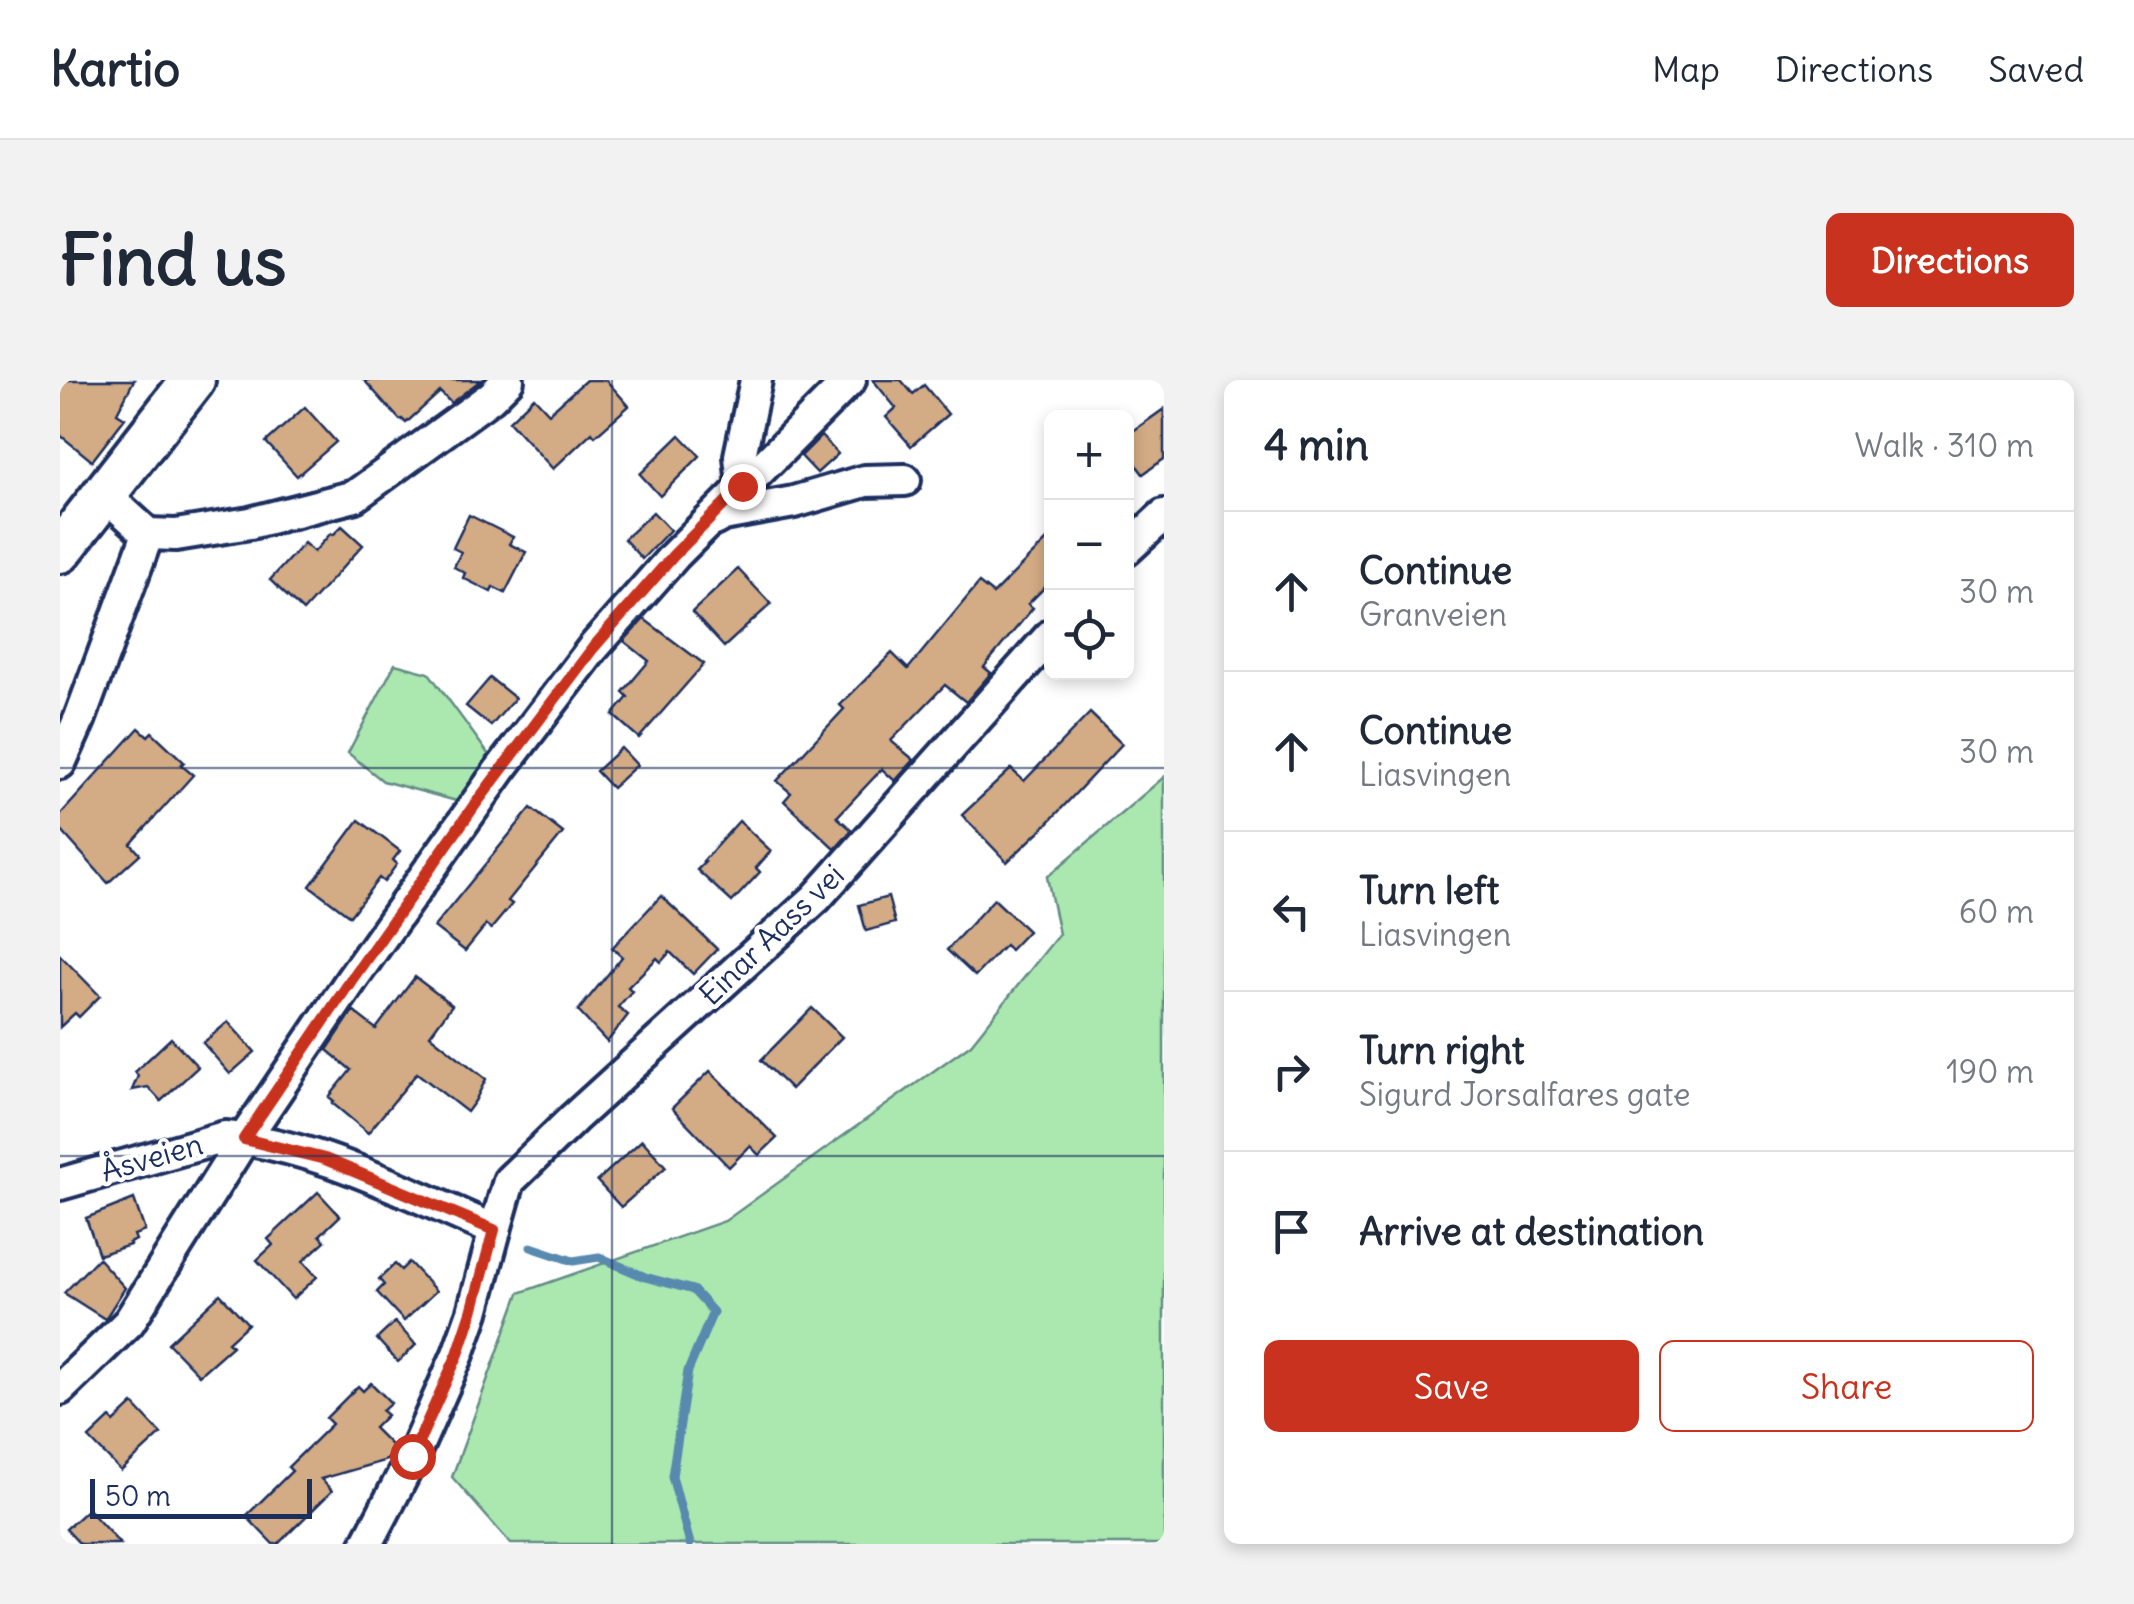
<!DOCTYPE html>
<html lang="en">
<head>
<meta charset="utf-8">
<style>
	:root { --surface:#fff; --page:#f2f2f3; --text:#1f2937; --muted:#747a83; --line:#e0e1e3; --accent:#c8321e }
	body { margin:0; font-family:Delius,sans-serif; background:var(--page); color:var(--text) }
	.controls { position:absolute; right:30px; top:30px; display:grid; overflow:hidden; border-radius:15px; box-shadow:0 5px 15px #0003 }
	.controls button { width:90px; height:90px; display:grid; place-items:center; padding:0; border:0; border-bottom:2px solid var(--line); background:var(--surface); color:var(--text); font:50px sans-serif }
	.scale { position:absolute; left:30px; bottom:25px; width:222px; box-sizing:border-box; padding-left:10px; border:5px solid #1b2f5e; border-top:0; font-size:28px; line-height:35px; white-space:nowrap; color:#1b2f5e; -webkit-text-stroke:8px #fff; paint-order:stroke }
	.stop { position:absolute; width:30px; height:30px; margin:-22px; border:8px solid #c8321e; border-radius:50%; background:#fff }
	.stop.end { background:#c8321e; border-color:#fff; box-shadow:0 2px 10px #0008 }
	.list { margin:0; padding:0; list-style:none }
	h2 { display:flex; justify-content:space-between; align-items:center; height:130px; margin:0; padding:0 40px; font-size:42px }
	h2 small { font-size:32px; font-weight:400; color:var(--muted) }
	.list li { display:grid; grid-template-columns:65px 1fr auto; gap:30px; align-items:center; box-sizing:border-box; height:160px; padding:0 40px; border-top:2px solid var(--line) }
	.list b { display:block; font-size:38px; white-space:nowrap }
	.list p { margin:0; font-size:32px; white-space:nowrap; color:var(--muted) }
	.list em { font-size:32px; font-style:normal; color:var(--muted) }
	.actions { display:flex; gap:20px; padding:30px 40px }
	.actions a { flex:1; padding:22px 0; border:2px solid var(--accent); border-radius:15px; text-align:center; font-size:35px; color:var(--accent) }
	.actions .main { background:var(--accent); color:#fff }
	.icon { flex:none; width:55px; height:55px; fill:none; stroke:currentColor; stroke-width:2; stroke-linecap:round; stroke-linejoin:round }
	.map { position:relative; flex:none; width:1104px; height:1164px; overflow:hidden; border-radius:15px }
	header { display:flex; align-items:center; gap:60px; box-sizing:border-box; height:140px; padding:0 50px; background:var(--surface); border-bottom:2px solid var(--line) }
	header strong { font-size:48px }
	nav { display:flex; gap:55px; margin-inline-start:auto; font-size:35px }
	.intro { display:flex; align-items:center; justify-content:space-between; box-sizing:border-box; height:240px; padding:0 60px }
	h1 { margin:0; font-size:70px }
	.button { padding:25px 45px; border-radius:15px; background:var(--accent); color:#fff; font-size:35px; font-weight:700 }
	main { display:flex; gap:60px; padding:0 60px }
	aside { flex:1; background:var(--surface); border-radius:15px; box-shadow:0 5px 15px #0003 }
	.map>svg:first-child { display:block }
	.green { fill:#abe8af; stroke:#638c86; stroke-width:2.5 }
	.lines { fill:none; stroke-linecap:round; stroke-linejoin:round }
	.stream { stroke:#5989ae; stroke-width:9 }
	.building { fill:#d3ab84; stroke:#1b2f5e; stroke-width:2.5 }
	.minor-casing { stroke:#1b2f5e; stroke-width:38 }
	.secondary-casing { stroke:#1b2f5e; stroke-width:50 }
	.minor { stroke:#fff; stroke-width:30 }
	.secondary { stroke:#fff; stroke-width:42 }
	.route { stroke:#c8321e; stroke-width:12 }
	.grid { fill:none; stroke:#1b2f5e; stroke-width:2.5; stroke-opacity:0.55 }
	.labels { text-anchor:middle; stroke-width:9; stroke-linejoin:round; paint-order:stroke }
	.street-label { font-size:30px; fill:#1b2f5e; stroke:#fff }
</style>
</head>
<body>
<header>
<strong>Kartio</strong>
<nav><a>Map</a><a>Directions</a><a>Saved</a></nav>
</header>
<div class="intro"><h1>Find us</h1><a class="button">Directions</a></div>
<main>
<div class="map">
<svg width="1104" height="1164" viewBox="0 0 1104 1164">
	<rect width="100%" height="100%" fill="#fff"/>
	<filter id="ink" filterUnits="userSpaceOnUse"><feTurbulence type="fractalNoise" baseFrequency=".01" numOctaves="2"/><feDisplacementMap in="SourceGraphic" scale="20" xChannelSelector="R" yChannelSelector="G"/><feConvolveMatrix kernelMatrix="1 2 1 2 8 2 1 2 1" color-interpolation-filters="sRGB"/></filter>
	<g filter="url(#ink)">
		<!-- green -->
		<g class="green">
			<path d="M 335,284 L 369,293 L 440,390 L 415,426 L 323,401 L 288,373 Z"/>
			<path d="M 1104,397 L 1104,1164 L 451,1164 L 392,1097 L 459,913 L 665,841 L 911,664 L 999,554 L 987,497 Z"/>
		</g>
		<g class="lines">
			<!-- stream -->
			<path class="stream" d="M 471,867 L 513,881 L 539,877 L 585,897 L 633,910 L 653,932 L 628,991 L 612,1096 L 630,1164"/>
		</g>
		<!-- building -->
		<g class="building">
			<path d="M 0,0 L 74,0 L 57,33 L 65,38 L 32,81 L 0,55 Z"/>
			<path d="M 304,0 L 421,0 L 391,23 L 380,12 L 346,43 L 342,39 L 340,40 Z"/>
			<path d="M 526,0 L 546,0 L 569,26 L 535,56 L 532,52 L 493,89 L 449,41 L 474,17 L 489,33 Z"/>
			<path d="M 813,0 L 841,0 L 853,14 L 864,5 L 888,34 L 851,66 L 826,37 L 836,28 Z"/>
			<path d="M 245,27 L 276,62 L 237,96 L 206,62 Z"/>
			<path d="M 1104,29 L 1104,79 L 1083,94 L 1066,71 L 1066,56 Z"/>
			<path d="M 620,55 L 640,76 L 600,116 L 580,94 Z"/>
			<path d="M 761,56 L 778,74 L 757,93 L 741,76 Z"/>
			<path d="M 593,132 L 610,150 L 582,179 L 564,159 Z"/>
			<path d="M 409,135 L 453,157 L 449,164 L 466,172 L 445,213 L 433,207 L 431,212 L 403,198 L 405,193 L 394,187 L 401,172 L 393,168 Z"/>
			<path d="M 282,146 L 303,165 L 243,231 L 210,200 L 244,163 L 254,172 L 271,153 L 273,155 Z"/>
			<path d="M 992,155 L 992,200 L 968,224 L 973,228 L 924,287 L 931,293 L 906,322 L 885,305 L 831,361 L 854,380 L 835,401 L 822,389 L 777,437 L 792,450 L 775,469 L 724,421 L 731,413 L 717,401 L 784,329 L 780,325 L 832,273 L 848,289 L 919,203 L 933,214 Z"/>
			<path d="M 678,189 L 711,224 L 664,267 L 632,232 Z"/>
			<path d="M 584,239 L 644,284 L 579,358 L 553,335 L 568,317 L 563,312 L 589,281 L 564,261 Z"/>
			<path d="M 430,298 L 455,318 L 431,346 L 406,326 Z"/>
			<path d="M 1030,333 L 1062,364 L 984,447 L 947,482 L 902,435 L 951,389 L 964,401 Z"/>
			<path d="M 79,348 L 88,356 L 92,352 L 124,382 L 121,385 L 133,395 L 71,464 L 80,474 L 48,503 L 0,449 L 0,435 Z"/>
			<path d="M 561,368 L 577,385 L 552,408 L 536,391 Z"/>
			<path d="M 471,428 L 503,453 L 448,521 L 452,524 L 431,549 L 426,545 L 405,571 L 374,547 Z"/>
			<path d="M 299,440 L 340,471 L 333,480 L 337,484 L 324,502 L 319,498 L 290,536 L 250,506 Z"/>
			<path d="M 679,441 L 711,471 L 696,488 L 700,492 L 672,522 L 637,490 L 645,482 L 643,481 Z"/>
			<path d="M 601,516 L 657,569 L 633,594 L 610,572 L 601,582 L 597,578 L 568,607 L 572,611 L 558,627 L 568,635 L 547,662 L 518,631 L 562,577 L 552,568 Z"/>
			<path d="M 828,517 L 835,543 L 806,551 L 799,525 Z"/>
			<path d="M 934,519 L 968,551 L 950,570 L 945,565 L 915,596 L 887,570 Z"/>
			<path d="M 0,575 L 40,616 L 19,637 L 15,633 L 0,647 Z"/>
			<path d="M 355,597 L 392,625 L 370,655 L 426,699 L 415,721 L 407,732 L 357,693 L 308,753 L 272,723 L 274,721 L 269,717 L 291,690 L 267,670 L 293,631 L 316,649 Z"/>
			<path d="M 752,628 L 782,657 L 731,709 L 701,680 Z"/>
			<path d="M 168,642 L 195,672 L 170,694 L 143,663 Z"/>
			<path d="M 111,658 L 138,687 L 101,721 L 88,707 L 72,710 L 78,696 L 75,692 Z"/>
			<path d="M 650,691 L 717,758 L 699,775 L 690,766 L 669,787 L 612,728 Z"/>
			<path d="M 582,760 L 606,787 L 561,827 L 537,801 Z"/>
			<path d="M 258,812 L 280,836 L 260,855 L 265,861 L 243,881 L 257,897 L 233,919 L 197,880 L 213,865 L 208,859 Z"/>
			<path d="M 74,819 L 85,851 L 74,855 L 76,860 L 69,863 L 70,865 L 39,875 L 26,838 Z"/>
			<path d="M 38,878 L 65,908 L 45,939 L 4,913 Z"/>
			<path d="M 349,882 L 376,911 L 344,941 L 317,912 L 324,905 L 319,899 L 335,884 L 341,890 Z"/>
			<path d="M 160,914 L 188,944 L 168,962 L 172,966 L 139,995 L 108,963 Z"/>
			<path d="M 335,942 L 356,965 L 338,982 L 317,959 Z"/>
			<path d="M 311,1003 L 331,1023 L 322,1031 L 327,1035 L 314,1048 L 334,1068 L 327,1080 L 261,1099 L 272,1111 L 218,1164 L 213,1164 L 186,1136 L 232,1091 L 228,1087 L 272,1044 L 266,1038 L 298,1006 L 303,1011 Z"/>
			<path d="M 73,1024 L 101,1054 L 61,1091 L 29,1058 L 50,1038 L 54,1042 Z"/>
			<path d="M 28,1129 L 60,1164 L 20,1164 L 6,1149 Z"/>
		</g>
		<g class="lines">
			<defs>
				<g id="minor">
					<path d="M 683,106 L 680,76 L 696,0"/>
					<path d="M 44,114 L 88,154 L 116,155 L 190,143 L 295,116 L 431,17 L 448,0"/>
					<path d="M 654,140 L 663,135 L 734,122 L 805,101 L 845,100"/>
					<path d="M 1066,170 L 1104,135"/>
					<path d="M 0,383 L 20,338 L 88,154"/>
					<path d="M 0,804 L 165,757 C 255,764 351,815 435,850 L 413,932 L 398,974 L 353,1076 L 307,1164"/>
					<path d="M 435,850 L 449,801 L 514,738 L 756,518 L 992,254"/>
					<path d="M 0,1009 L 69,942 L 184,759 L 292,599 L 440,390 L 533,268 L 615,175 L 790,0"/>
				</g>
				<path id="secondary" d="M 0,171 L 133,0"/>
			</defs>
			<!-- minor casing -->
			<use href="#minor" class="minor-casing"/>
			<!-- secondary casing -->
			<use href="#secondary" class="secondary-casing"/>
			<!-- minor -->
			<use href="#minor" class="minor"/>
			<!-- secondary -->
			<use href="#secondary" class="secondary"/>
		</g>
	</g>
	<g class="lines" filter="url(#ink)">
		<!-- route -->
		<path class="route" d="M 352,1076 L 398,974 L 412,932 L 434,850 L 265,779 L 184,759 L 292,599 L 414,426 L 533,268 L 614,175 L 682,106"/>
	</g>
	<!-- grid -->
	<path class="grid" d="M 552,0 L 552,1164M 0,388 L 1104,388M 0,776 L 1104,776"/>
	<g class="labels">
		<!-- street labels -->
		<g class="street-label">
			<text transform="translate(712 555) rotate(-44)" y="10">Einar Aass vei</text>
			<text transform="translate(92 778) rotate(-16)" y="10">Åsveien</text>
		</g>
	</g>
</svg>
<div class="controls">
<button>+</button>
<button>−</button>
<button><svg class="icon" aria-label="locate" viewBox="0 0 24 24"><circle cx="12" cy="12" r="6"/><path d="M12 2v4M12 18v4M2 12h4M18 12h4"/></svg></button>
</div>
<div class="scale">50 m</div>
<div class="stop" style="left:352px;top:1076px"></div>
<div class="stop end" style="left:682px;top:106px"></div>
</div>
<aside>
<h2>4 min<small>Walk · 310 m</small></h2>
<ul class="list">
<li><svg class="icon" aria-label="ahead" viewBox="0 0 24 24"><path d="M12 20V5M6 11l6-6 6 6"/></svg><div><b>Continue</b><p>Granveien</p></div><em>30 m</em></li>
<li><svg class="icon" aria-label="ahead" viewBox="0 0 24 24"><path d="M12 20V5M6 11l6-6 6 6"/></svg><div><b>Continue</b><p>Liasvingen</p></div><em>30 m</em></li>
<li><svg class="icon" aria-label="left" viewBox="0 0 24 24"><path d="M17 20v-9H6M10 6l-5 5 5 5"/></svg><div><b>Turn left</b><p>Liasvingen</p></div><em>60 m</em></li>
<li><svg class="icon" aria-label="right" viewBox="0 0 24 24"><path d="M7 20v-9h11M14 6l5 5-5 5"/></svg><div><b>Turn right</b><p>Sigurd Jorsalfares gate</p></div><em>190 m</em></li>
<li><svg class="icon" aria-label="arrive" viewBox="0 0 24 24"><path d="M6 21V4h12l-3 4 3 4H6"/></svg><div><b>Arrive at destination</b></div></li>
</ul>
<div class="actions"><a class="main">Save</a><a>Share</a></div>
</aside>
</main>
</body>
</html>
